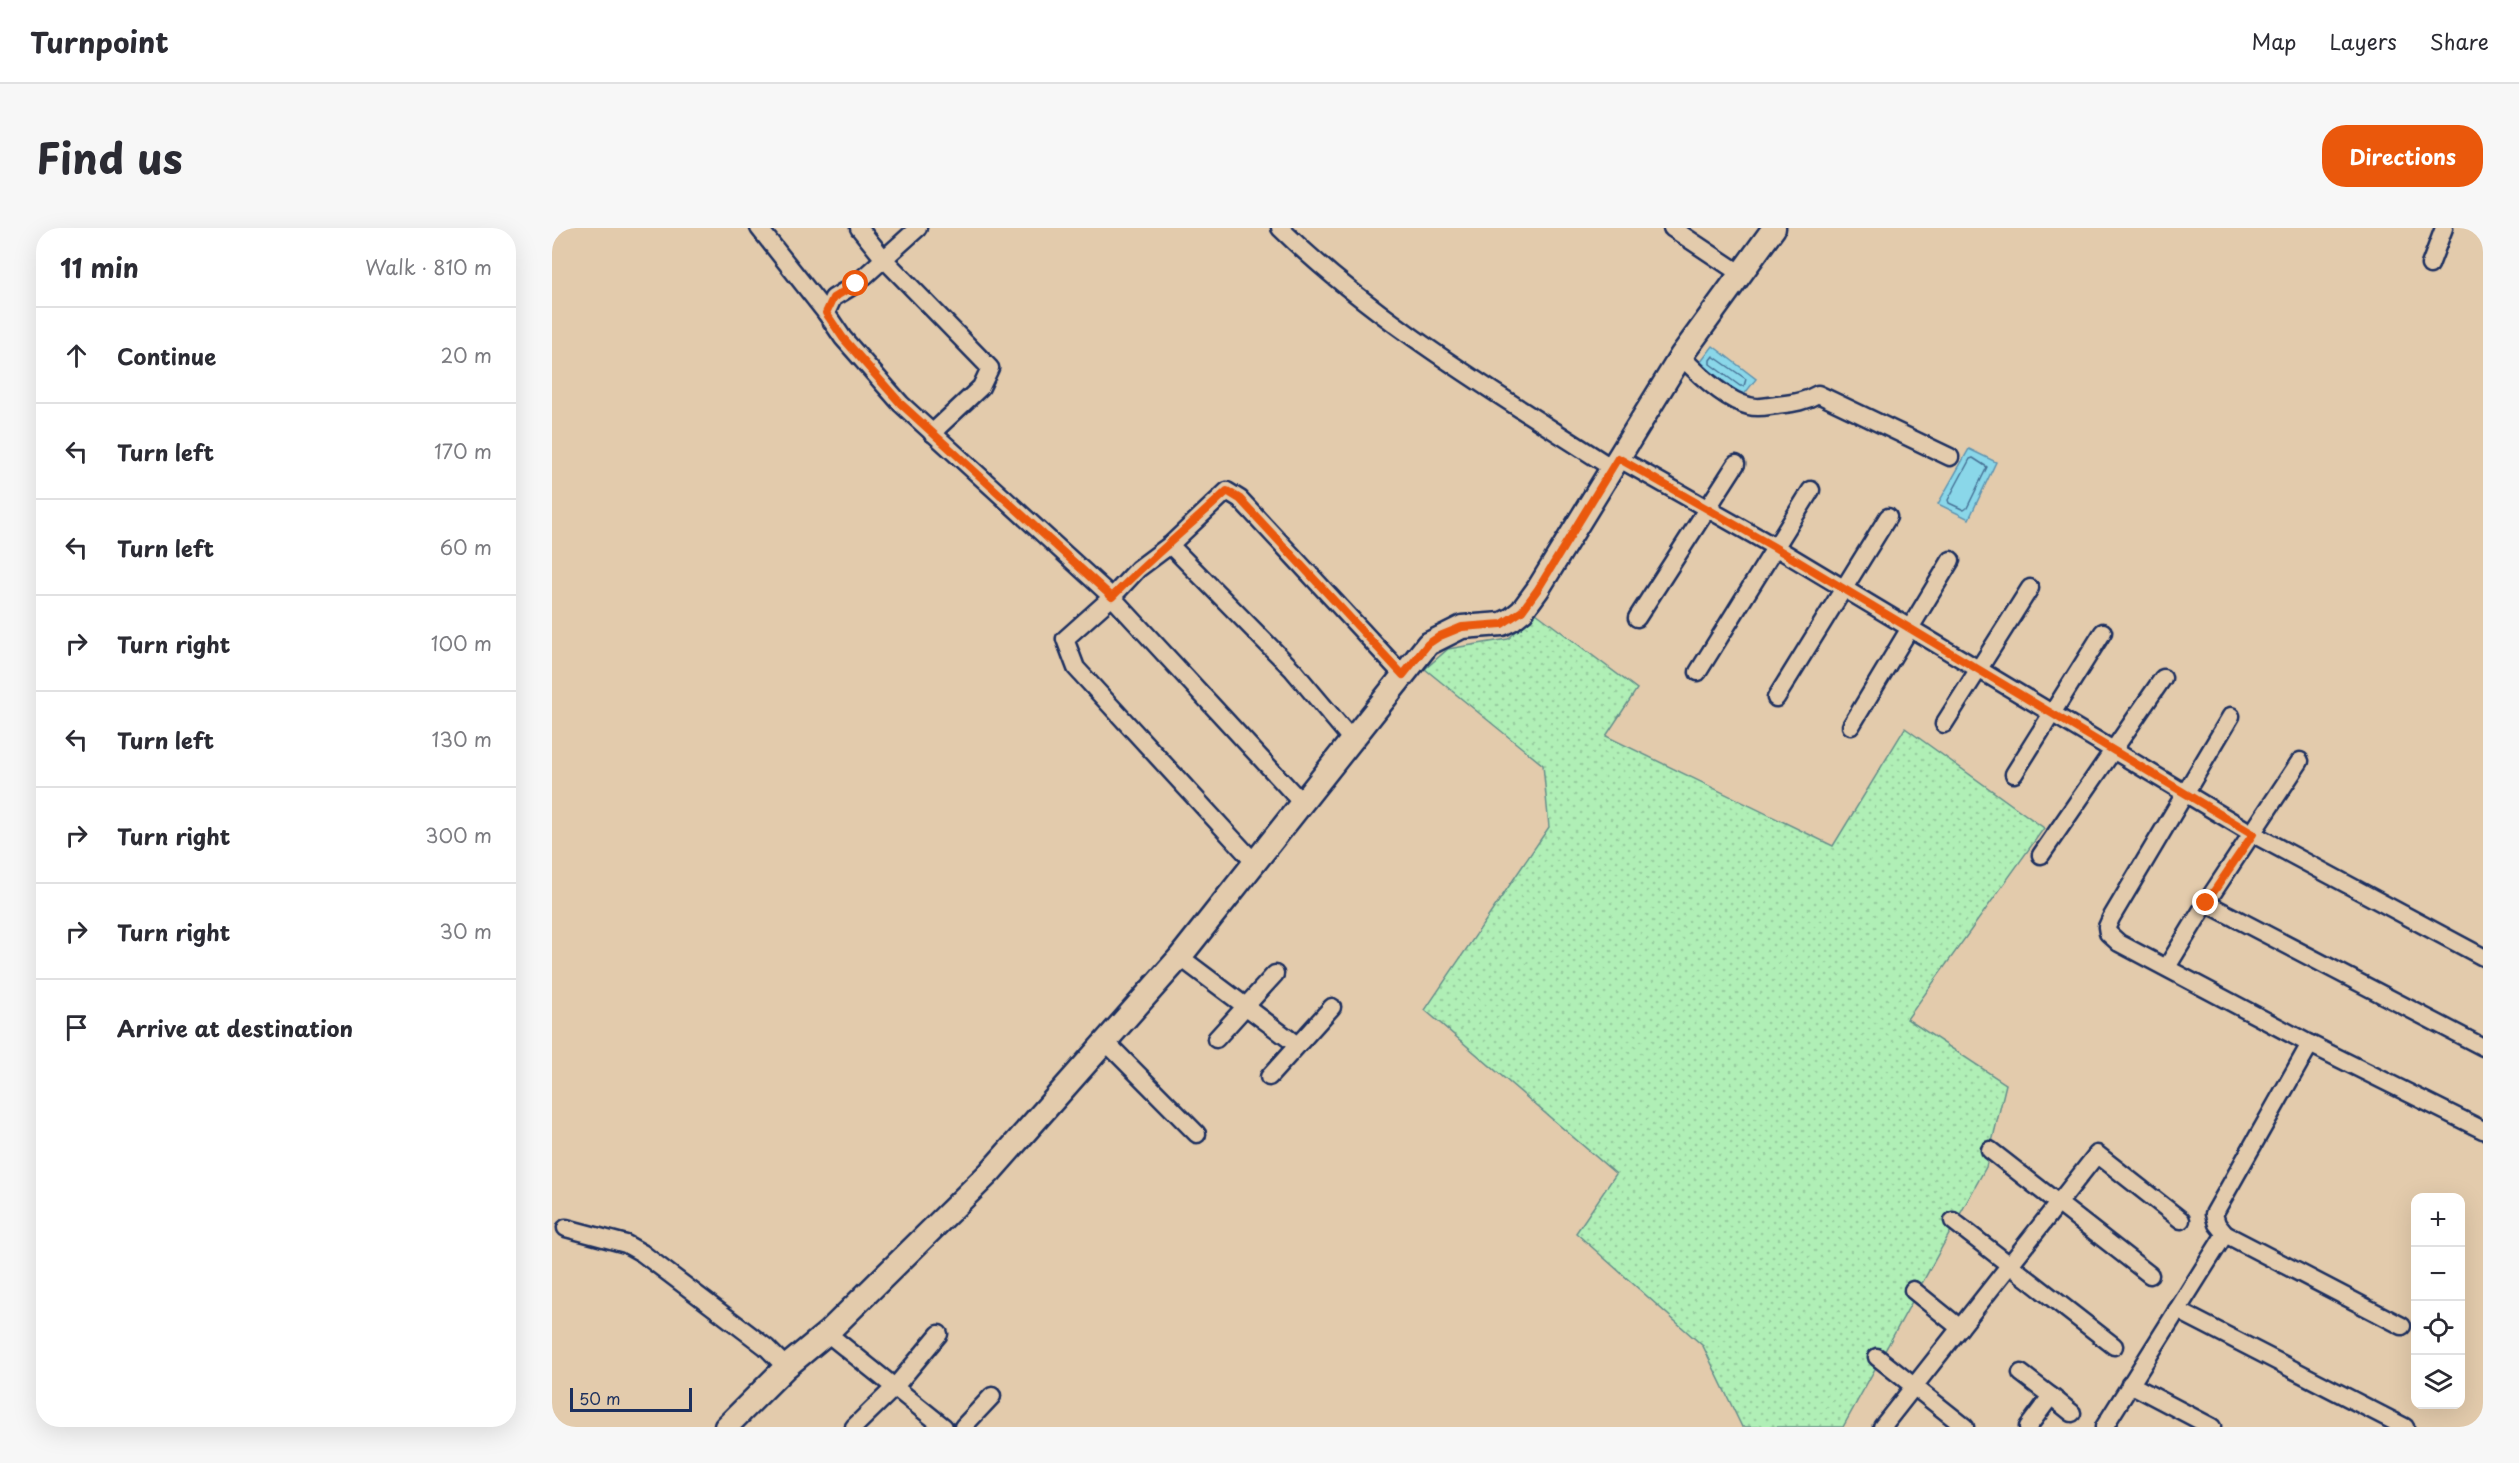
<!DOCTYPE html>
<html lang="en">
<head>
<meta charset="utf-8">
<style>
	:root { --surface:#fff; --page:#f7f7f7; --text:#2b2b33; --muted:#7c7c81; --line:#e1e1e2; --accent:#ea580c }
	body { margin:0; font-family:"Playpen Sans",sans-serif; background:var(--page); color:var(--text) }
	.controls { position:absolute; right:18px; bottom:18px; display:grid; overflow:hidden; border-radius:12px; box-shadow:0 6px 24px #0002 }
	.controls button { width:54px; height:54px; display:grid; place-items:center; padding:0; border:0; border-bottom:2px solid var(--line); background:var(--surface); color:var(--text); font:30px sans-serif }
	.scale { position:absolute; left:18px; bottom:15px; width:122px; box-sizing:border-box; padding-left:6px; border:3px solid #1b2f5e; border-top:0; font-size:16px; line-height:21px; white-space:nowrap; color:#1b2f5e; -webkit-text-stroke:4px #e3cbac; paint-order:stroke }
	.stop { position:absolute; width:18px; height:18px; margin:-14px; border:4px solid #ea580c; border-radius:50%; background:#fff }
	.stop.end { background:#ea580c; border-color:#fff; box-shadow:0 2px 6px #0008 }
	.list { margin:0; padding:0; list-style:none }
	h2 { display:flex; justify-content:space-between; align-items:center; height:78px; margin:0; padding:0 24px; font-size:26px }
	h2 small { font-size:20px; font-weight:400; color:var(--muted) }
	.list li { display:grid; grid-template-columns:39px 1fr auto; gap:18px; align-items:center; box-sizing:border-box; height:96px; padding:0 24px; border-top:2px solid var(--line) }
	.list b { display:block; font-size:22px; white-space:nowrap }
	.list em { font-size:20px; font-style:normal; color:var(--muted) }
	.icon { flex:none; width:33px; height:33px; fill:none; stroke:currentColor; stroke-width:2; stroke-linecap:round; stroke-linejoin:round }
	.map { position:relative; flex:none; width:1931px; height:1199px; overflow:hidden; border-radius:24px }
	header { display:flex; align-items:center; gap:36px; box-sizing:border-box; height:84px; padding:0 30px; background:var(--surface); border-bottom:2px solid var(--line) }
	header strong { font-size:28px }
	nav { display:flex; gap:33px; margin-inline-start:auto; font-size:21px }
	.intro { display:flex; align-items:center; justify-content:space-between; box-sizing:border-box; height:144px; padding:0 36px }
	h1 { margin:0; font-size:42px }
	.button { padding:15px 27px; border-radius:24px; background:var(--accent); color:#fff; font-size:21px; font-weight:700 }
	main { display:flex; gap:36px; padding:0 36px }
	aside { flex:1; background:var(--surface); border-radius:24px; box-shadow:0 6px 24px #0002 }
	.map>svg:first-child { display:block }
	.grass { fill:url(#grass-dots); stroke:#668f8a; stroke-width:1.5 }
	.water { fill:#8ad7e9; stroke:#5e94b1; stroke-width:1.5 }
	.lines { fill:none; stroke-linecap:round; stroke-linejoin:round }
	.shore { stroke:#477296; stroke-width:1.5 }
	.street-casing { stroke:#1b2f5e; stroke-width:21 }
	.secondary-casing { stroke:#1b2f5e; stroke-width:27 }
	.street { stroke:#e3cbac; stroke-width:16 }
	.secondary { stroke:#e3cbac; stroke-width:22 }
	.route { stroke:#ea580c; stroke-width:8 }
</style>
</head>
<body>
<header>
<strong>Turnpoint</strong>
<nav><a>Map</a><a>Layers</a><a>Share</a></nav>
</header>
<div class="intro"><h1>Find us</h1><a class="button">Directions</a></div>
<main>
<aside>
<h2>11 min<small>Walk · 810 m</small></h2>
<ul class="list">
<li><svg class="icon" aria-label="ahead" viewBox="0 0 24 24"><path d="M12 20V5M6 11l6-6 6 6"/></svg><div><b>Continue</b></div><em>20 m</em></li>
<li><svg class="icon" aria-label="left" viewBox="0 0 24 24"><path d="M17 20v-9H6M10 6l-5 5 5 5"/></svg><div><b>Turn left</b></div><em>170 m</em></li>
<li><svg class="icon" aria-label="left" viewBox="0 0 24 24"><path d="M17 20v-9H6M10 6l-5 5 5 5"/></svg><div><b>Turn left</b></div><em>60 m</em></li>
<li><svg class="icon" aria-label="right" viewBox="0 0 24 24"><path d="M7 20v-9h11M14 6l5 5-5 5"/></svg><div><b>Turn right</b></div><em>100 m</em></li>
<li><svg class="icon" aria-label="left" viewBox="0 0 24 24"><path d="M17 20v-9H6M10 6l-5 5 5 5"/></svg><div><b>Turn left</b></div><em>130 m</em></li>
<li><svg class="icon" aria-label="right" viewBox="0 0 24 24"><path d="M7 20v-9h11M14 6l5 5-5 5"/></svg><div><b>Turn right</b></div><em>300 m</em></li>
<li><svg class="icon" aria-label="right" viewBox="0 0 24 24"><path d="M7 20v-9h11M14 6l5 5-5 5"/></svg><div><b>Turn right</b></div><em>30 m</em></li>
<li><svg class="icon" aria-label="arrive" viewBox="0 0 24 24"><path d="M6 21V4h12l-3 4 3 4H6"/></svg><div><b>Arrive at destination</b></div></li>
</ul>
</aside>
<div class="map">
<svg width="1931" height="1199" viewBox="0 0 1931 1199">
	<defs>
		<pattern id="grass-dots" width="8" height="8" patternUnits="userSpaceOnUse" patternTransform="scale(1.5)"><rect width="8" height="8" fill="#b0efb6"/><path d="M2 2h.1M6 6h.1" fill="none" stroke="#97cd9f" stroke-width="1.8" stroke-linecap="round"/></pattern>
	</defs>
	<rect width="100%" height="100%" fill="#e3cbac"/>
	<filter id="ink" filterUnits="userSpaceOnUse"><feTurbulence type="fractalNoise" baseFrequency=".0167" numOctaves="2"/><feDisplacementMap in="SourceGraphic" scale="12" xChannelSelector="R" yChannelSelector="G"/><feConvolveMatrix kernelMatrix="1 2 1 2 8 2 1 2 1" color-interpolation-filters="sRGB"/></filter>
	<g filter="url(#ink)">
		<!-- grass -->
		<path class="grass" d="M 984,385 L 1085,461 L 1054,508 L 1281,618 L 1353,500 L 1492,600 L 1355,791 L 1454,856 L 1434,939 L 1291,1199 L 1190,1199 L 1151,1118 L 1024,1005 L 1064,946 L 873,782 L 997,599 L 991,537 L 873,441 L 896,421 L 956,411 Z"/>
		<!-- water -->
		<g class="water">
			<path d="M 1161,118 L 1204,151 L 1191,168 L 1148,135 Z"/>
			<path d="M 1417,221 L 1444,234 L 1417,291 L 1386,276 Z"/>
		</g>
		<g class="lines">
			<!-- shore -->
			<g class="shore">
				<path d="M 1161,128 L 1194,151 L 1192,158 L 1188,158 L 1158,136 L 1158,132 Z"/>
				<path d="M 1421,230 L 1435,239 L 1415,280 L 1412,282 L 1397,275 L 1396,272 L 1418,231 Z"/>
			</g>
			<defs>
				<g id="street">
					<path d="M 207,0 L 274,85"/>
					<path d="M 307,0 L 332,31 L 438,140 L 429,159 L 380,205"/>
					<path d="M 366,0 L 304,56 L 281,70 L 274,85 L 291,110 L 349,176 L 560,369 L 750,575"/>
					<path d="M 728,0 C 825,95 946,166 1060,240"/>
					<path d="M 1120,0 L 1189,46"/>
					<path d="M 1878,37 L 1892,0"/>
					<path d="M 1129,128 C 1146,146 1173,172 1197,178 C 1207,181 1216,178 1225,177 C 1241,175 1252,174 1266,166 L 1398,229"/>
					<path d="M 1066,230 L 1223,319 L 1701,606 L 1931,729"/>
					<path d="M 618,317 L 741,442 L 800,512"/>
					<path d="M 1085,390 L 1184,236"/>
					<path d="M 1146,444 L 1259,262"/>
					<path d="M 1224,470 L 1336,289"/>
					<path d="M 1679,488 L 1559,690 L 1555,699 L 1556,705 L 1567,715 L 1758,816 L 1931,902"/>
					<path d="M 1392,496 L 1478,360"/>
					<path d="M 1299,498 L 1399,332"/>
					<path d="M 1462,546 L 1551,404"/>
					<path d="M 1489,627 L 1611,450"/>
					<path d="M 703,635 L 524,440 L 513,411 L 560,369 L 586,341 L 618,317 L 675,263 L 688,271 L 851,447"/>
					<path d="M 1654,675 L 1931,819"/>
					<path d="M 628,729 L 745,817"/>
					<path d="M 1615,739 L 1654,675 L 1748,533"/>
					<path d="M 664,811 L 723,746"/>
					<path d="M 553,813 L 645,906"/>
					<path d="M 717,849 L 780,779"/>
					<path d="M 1438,922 L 1598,1047"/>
					<path d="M 1401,993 L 1562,1118"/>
					<path d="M 14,1000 L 74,1016 L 90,1025 L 214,1119 L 234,1139"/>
					<path d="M 1673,1006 L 1850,1098"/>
					<path d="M 1361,1062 L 1408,1100"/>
					<path d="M 1625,1082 L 1853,1199"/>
					<path d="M 275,1105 L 392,1199"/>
					<path d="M 1325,1129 L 1413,1199"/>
					<path d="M 1469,1145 L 1499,1168"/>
					<path d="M 1578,1156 L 1660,1199"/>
					<path d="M 302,1199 L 342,1160 L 387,1106"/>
					<path d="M 411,1199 L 440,1168"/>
					<path d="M 1330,1199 L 1545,926 L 1629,992"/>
					<path d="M 1476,1199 L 1499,1168 L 1520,1185"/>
					<path d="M 1552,1199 L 1673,1006 L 1665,996 L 1662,986 L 1758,816"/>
				</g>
				<path id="secondary" d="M 174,1199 L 234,1139 L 275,1105 L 438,944 L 628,729 L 876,416 L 910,399 L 950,396 L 960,391 L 970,383 L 986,361 L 1129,128 L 1222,0"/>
			</defs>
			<!-- street casing -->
			<use href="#street" class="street-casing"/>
			<!-- secondary casing -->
			<use href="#secondary" class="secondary-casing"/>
			<!-- street -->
			<use href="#street" class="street"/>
			<!-- secondary -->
			<use href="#secondary" class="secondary"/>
		</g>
	</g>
	<g class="lines" filter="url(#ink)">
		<!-- route -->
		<path class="route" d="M 304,56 L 281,70 L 274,85 L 291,110 L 349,176 L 560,369 C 596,332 637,299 675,263 L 688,271 L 851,447 L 876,416 L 888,408 L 910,399 L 950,396 L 970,383 L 986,361 L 1066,230 L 1222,319 L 1701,606 L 1654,675"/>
	</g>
</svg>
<div class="controls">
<button>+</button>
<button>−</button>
<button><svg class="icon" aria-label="locate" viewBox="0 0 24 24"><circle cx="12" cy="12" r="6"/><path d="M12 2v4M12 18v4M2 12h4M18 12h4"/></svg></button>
<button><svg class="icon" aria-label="layers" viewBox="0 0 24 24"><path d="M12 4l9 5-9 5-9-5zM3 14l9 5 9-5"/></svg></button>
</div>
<div class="scale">50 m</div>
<div class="stop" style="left:304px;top:56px"></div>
<div class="stop end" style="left:1654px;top:675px"></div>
</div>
</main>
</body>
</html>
